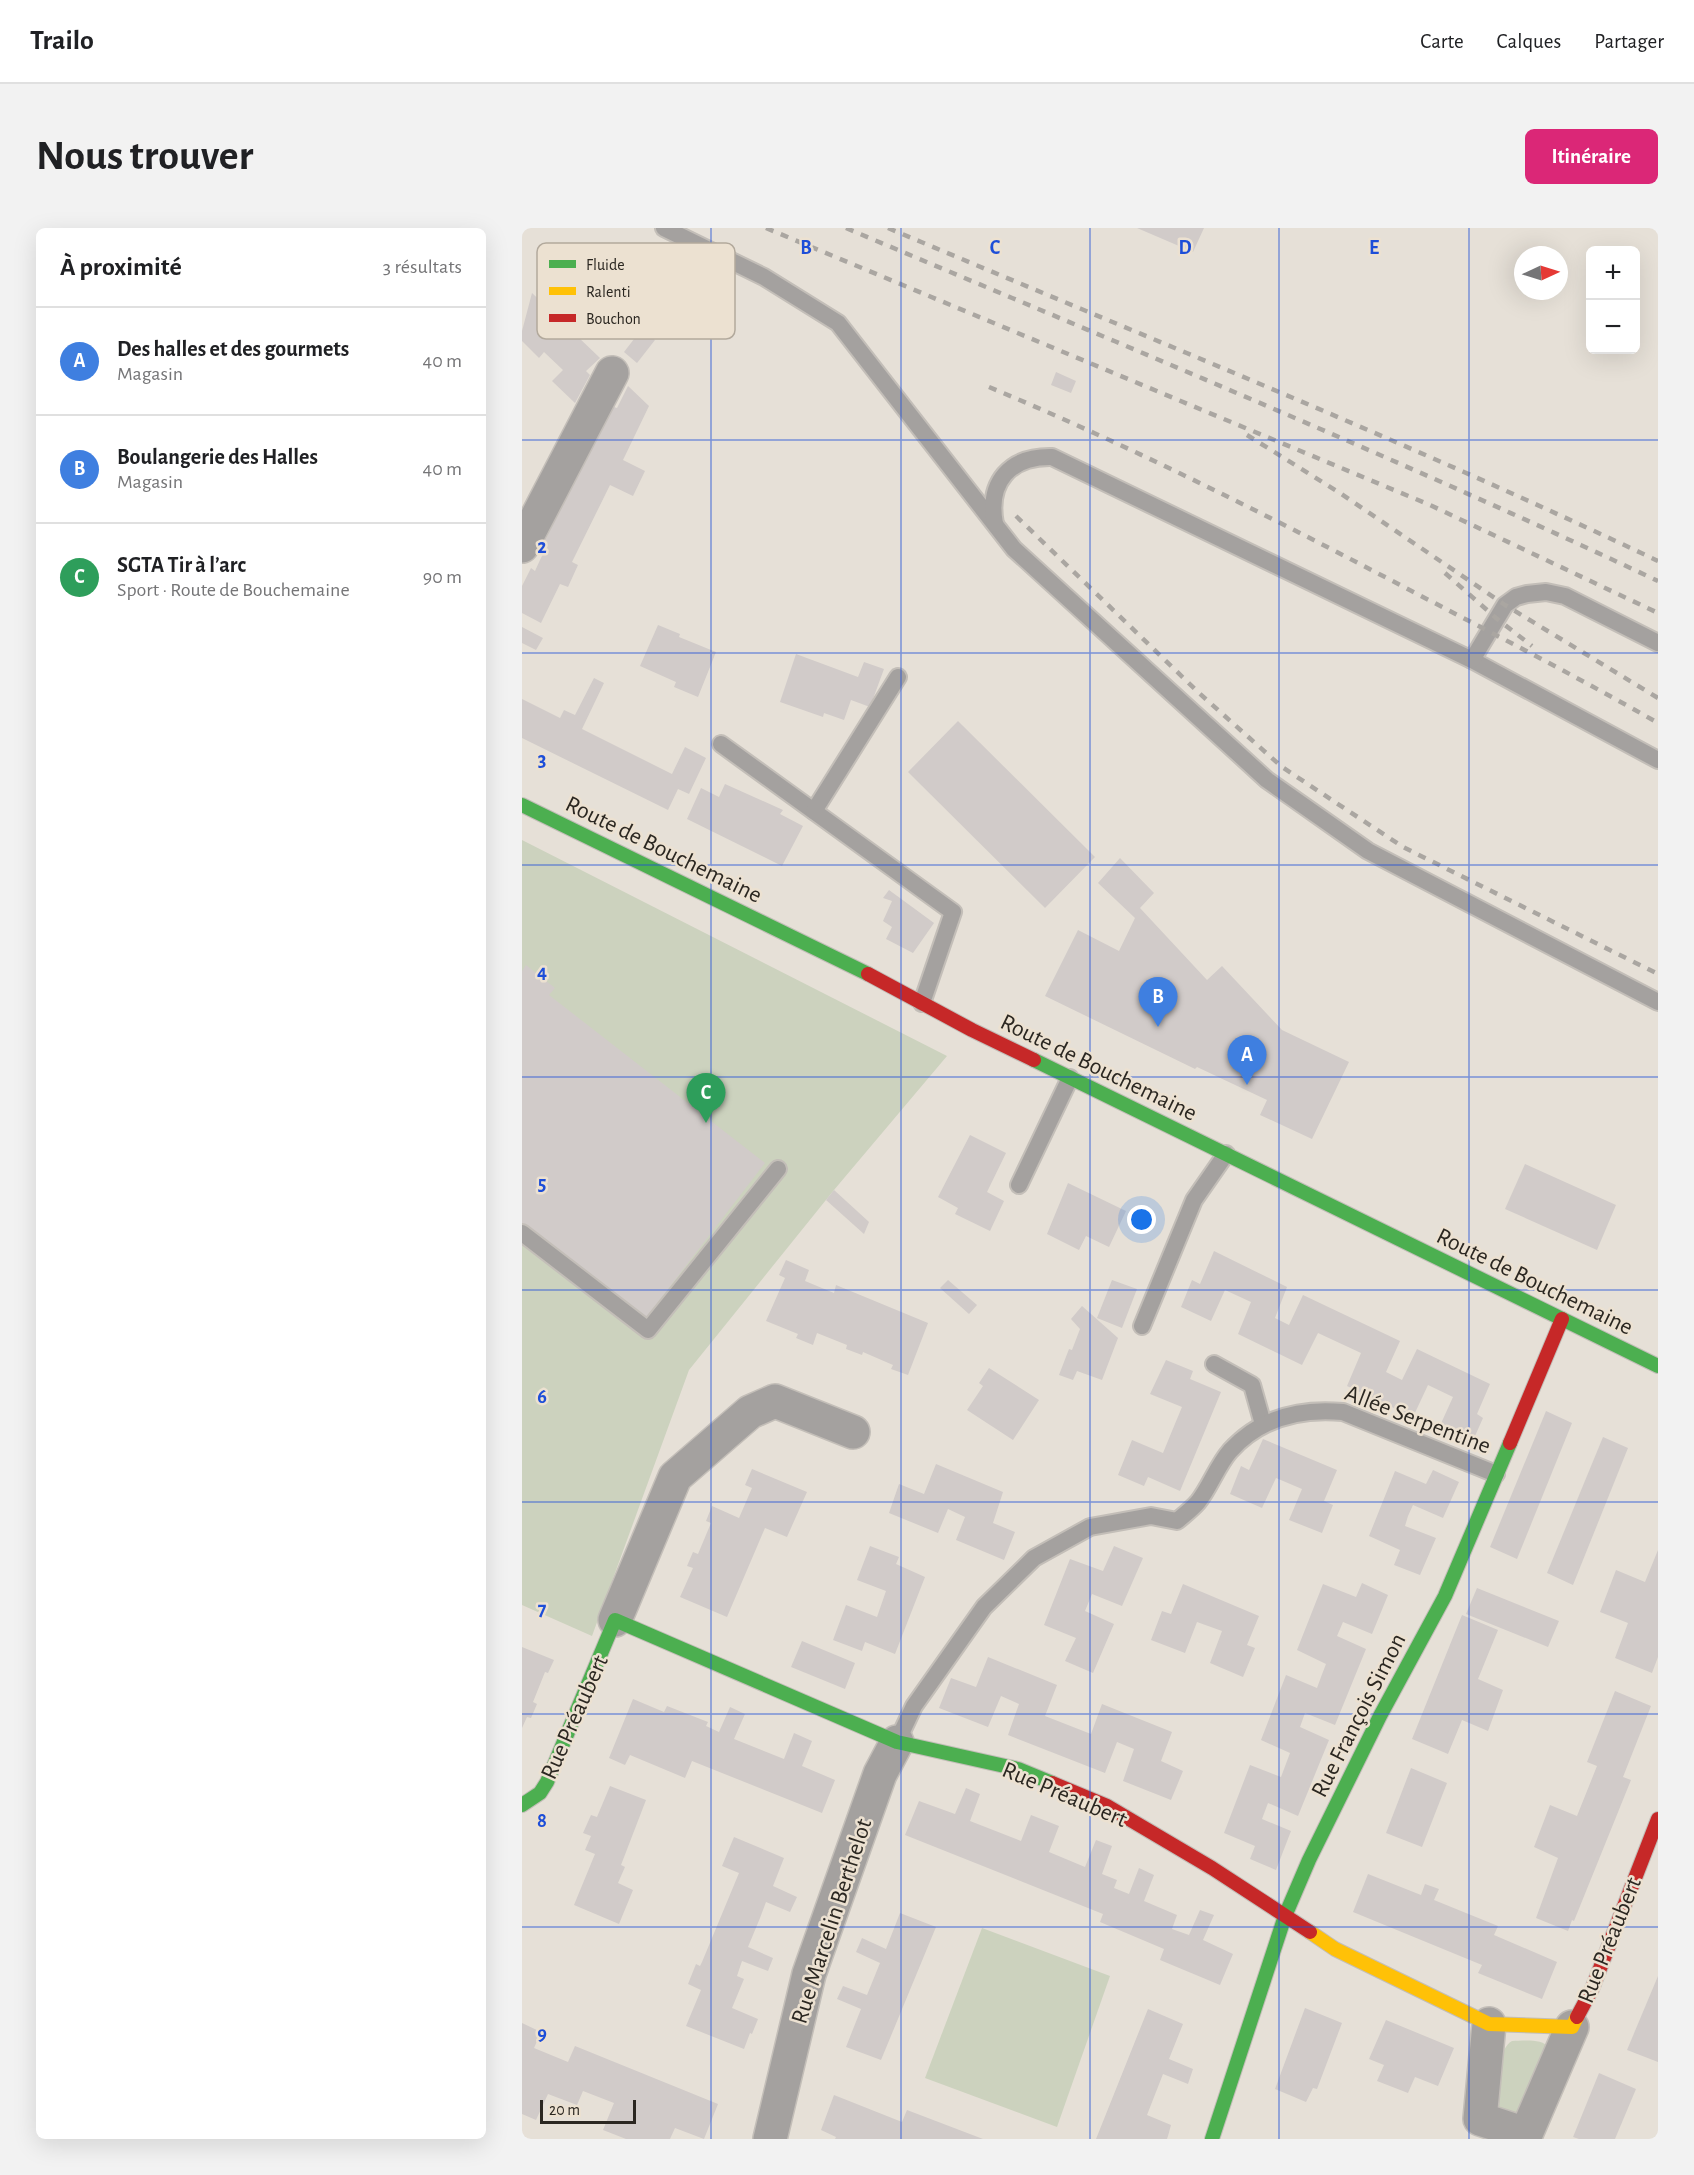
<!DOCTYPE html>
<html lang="fr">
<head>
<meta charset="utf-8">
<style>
	:root { --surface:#fff; --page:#f2f2f2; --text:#202124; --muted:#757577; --line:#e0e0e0; --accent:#db2777 }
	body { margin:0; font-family:"Alegreya Sans",sans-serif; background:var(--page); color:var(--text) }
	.controls { position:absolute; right:18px; top:18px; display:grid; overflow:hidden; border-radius:9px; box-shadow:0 6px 24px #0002 }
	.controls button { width:54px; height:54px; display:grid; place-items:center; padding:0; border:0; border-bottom:2px solid var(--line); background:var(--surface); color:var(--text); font:30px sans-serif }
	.compass { position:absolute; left:992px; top:18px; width:54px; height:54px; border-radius:50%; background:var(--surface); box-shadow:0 6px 24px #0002; rotate:86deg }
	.scale { position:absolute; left:18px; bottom:15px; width:96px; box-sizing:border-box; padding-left:6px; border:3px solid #2b2721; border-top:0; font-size:16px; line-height:21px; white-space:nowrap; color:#2b2721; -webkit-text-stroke:4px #ece1d1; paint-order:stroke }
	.you { position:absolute; left:620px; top:992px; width:21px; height:21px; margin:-15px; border:4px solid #fff; border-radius:50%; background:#1a73e8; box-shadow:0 0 0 9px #1a73e833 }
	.badge { display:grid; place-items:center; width:39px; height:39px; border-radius:50%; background:var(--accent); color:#fff; font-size:20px; font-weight:700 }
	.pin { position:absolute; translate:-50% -50px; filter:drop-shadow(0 2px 3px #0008) }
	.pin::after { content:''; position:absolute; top:32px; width:21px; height:18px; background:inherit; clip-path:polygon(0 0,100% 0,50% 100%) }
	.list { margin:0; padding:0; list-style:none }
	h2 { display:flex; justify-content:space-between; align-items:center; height:78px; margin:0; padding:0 24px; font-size:26px }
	h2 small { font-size:20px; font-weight:400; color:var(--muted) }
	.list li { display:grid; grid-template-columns:39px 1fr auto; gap:18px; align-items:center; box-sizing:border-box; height:108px; padding:0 24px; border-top:2px solid var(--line) }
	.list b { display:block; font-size:22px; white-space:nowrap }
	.list p { margin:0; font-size:20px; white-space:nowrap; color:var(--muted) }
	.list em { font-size:20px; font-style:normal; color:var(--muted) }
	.map { position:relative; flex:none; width:1136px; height:1911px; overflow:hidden; border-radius:9px }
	header { display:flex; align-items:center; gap:36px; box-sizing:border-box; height:84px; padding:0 30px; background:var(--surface); border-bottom:2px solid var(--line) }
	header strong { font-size:28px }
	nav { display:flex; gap:33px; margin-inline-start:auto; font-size:21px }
	.intro { display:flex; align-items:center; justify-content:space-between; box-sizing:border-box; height:144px; padding:0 36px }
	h1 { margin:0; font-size:42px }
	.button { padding:15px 27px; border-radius:9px; background:var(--accent); color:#fff; font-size:21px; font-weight:700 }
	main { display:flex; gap:36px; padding:0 36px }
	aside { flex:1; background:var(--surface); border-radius:9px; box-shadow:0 6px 24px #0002 }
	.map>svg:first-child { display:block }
	.green { fill:#ccd2be }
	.building { fill:#d1cbc9 }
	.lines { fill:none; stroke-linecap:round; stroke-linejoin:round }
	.lane-casing { stroke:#c3beb8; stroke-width:20 }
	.street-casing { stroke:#c3beb8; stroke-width:36 }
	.fast-casing { stroke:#c3beb8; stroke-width:16 }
	.slow-casing { stroke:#c3beb8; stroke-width:16 }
	.jam-casing { stroke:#c3beb8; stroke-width:16 }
	.lane { stroke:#a4a19f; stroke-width:16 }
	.street { stroke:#a4a19f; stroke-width:33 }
	.fast { stroke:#4caf50; stroke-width:14 }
	.slow { stroke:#ffc107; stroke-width:14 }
	.jam { stroke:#c62828; stroke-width:14 }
	.rail { stroke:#aaa6a1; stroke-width:4.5; stroke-dasharray:8 8; stroke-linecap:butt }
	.grid { fill:none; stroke:#1d4ed8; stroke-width:1.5; stroke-opacity:0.55 }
	.labels { text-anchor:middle; stroke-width:5; stroke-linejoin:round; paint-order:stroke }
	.street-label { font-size:24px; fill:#2b2721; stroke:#ece1d1 }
	.key { fill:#ece1d1; stroke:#b2a99c; stroke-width:1.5 }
	.key-label { font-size:16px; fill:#2b2721 }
	.grid-label { font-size:20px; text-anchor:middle; font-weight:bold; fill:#1d4ed8; stroke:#ece1d1; stroke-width:5; stroke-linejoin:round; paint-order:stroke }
</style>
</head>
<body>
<header>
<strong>Trailo</strong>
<nav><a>Carte</a><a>Calques</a><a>Partager</a></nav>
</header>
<div class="intro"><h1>Nous trouver</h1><a class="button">Itinéraire</a></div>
<main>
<aside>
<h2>À proximité<small>3 résultats</small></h2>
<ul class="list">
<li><span class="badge" style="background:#3f7fe0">A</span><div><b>Des halles et des gourmets</b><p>Magasin</p></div><em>40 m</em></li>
<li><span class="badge" style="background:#3f7fe0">B</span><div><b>Boulangerie des Halles</b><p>Magasin</p></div><em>40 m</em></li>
<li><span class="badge" style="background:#2e9e5b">C</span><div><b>SGTA Tir à l’arc</b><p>Sport · Route de Bouchemaine</p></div><em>90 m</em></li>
</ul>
</aside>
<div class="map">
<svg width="1136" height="1911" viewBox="0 0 1136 1911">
	<rect width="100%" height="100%" fill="#e6e0d7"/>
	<!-- green -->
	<g class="green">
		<path d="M 0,612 L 425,828 L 312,962 L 167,1142 L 70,1408 L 0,1377 Z"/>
		<path d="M 460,1700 L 588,1748 L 535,1899 L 403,1850 Z"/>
		<path d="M 990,1813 C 1002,1813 1019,1810 1028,1820 L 996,1890 L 978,1887 C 976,1881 972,1874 972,1868 C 973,1853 977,1820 990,1813 Z"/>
	</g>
	<!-- building -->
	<g class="building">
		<path d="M 615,0 L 682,0 L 671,24 Z"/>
		<path d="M 10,65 L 78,130 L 64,143 L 68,147 L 53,175 L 30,153 L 41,142 L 22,124 L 17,130 L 0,113 L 0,103 Z"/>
		<path d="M 119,102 L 133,112 L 115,135 L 102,124 Z"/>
		<path d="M 534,144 L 554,153 L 549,165 L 529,157 Z"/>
		<path d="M 106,158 L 127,178 L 101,232 L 123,243 L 111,268 L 88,257 L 50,334 L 56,337 L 46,359 L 38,356 L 19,395 L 0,385 L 0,358 L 9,340 L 13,343 L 18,332 L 24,320 L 20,319 L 89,178 L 95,180 Z"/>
		<path d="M 136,397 L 158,406 L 157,409 L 194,424 L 176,469 L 152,459 L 154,454 L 118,438 Z"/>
		<path d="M 0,399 L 21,410 L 14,422 L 0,415 Z"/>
		<path d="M 274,426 L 336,449 L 342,434 L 362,441 L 348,479 L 329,472 L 322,492 L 302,485 L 301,489 L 258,474 Z"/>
		<path d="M 72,450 L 82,455 L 60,501 L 150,546 L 163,519 L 184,530 L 167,566 L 156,561 L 146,582 L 0,510 L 0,471 L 38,490 L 42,482 L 53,487 Z"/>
		<path d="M 436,493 L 573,629 L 523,680 L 386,544 Z"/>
		<path d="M 203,556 L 261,582 L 258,586 L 281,598 L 260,638 L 165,591 L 179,560 L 197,569 Z"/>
		<path d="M 598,630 L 632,665 L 618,680 L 685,752 L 700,738 L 760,802 L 827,834 L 790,911 L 738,887 L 745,872 L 675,839 L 673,841 L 671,840 L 523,768 L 556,702 L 597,723 L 613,690 L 576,655 Z"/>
		<path d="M 367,662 L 412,695 L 391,725 L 364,711 L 370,699 L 361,693 L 370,673 L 361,670 Z"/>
		<path d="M 4,737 L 33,760 L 27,767 L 243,935 L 123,1091 L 0,996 L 0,743 Z"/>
		<path d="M 448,907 L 484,925 L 465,964 L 482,973 L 468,1003 L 433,986 L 436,980 L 416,969 Z"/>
		<path d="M 1003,936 L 1094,977 L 1075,1022 L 983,981 Z"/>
		<path d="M 546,955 L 604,983 L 587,1019 L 564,1008 L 557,1022 L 525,1006 Z"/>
		<path d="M 312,962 L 347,994 L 342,1006 L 304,972 Z"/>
		<path d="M 692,1023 L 765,1059 L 753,1090 L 767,1097 L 781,1067 L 878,1113 L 864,1144 L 880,1152 L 895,1121 L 968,1156 L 955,1186 L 961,1190 L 949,1217 L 916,1202 L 931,1169 L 906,1157 L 891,1189 L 825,1158 L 839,1125 L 796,1105 L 780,1137 L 716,1106 L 729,1074 L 703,1062 L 689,1093 L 659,1079 L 670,1052 L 678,1056 Z"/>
		<path d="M 264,1032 L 287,1042 L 283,1053 L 312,1065 L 314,1057 L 406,1095 L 386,1147 L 369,1141 L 371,1137 L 341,1124 L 340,1127 L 324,1121 L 325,1117 L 295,1105 L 291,1117 L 274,1110 L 276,1106 L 244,1093 L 263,1050 L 257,1047 Z"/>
		<path d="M 426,1052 L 455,1077 L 447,1086 L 418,1060 Z"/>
		<path d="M 590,1052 L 615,1061 L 600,1100 L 575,1090 Z"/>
		<path d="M 560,1078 L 596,1110 L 580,1152 L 555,1143 L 551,1152 L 537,1147 L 547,1121 L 550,1122 L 558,1101 L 549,1091 Z"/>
		<path d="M 644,1132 L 671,1143 L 668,1151 L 699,1164 L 658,1263 L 626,1249 L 622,1258 L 596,1247 L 610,1212 L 641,1225 L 650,1203 L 660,1179 L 628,1166 Z"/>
		<path d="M 467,1140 L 517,1172 L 491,1212 L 445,1182 L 461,1158 L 457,1155 Z"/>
		<path d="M 1024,1183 L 1050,1195 L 995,1331 L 968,1319 Z"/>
		<path d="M 1081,1209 L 1106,1220 L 1051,1357 L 1025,1345 Z"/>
		<path d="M 741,1211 L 815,1242 L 802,1273 L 811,1277 L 800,1305 L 767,1292 L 780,1261 L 754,1250 L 740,1280 L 708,1266 L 719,1238 L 727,1242 Z"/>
		<path d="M 414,1236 L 481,1264 L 471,1295 L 493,1304 L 482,1332 L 434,1312 L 443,1289 L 426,1281 L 416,1305 L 367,1285 L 377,1256 L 402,1266 Z"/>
		<path d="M 230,1241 L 285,1264 L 265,1309 L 243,1300 L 205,1389 L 158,1369 L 171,1340 L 165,1338 L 171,1324 L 176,1326 L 189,1295 L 184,1293 L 190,1278 L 217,1290 L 230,1260 L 223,1257 Z"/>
		<path d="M 911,1242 L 937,1254 L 921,1290 L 891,1277 L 886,1288 L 883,1298 L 914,1310 L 898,1347 L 872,1337 L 878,1322 L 847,1308 L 873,1243 L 904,1256 Z"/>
		<path d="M 348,1318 L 377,1329 L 374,1336 L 403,1349 L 373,1426 L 343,1414 L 340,1423 L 311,1412 L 324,1377 L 355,1389 L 364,1363 L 335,1352 Z"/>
		<path d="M 592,1318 L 621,1330 L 600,1378 L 570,1366 L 563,1383 L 592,1396 L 571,1445 L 543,1433 L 554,1410 L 522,1397 L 548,1331 L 581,1343 Z"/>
		<path d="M 1136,1322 L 1136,1429 L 1130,1445 L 1093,1430 L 1106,1395 L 1078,1384 L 1094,1342 L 1123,1354 Z"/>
		<path d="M 840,1355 L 866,1367 L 850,1406 L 821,1394 L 815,1408 L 844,1421 L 813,1497 L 783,1485 L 778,1499 L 807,1512 L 776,1588 L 746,1575 L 740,1591 L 769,1603 L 754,1642 L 728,1631 L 733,1618 L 702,1605 L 728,1537 L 759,1549 L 768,1525 L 739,1512 L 764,1447 L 795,1460 L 799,1449 L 804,1436 L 775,1422 L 801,1356 L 834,1369 Z"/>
		<path d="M 661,1356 L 737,1388 L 725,1417 L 733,1420 L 721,1449 L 688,1435 L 700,1403 L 675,1394 L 663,1425 L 629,1412 L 640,1383 L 649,1386 Z"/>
		<path d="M 955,1360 L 1037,1393 L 1026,1419 L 944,1386 Z"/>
		<path d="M 940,1387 L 976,1402 L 956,1451 L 981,1462 L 966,1503 L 940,1492 L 926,1526 L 890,1511 Z"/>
		<path d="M 280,1413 L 333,1435 L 323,1461 L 269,1439 Z"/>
		<path d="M 0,1419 L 32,1432 L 26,1445 L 23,1444 L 11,1474 L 15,1476 L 9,1490 L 5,1489 L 0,1500 Z"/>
		<path d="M 466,1429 L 535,1457 L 523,1488 L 569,1506 L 580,1476 L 650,1504 L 639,1533 L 661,1543 L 649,1572 L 601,1553 L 612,1521 L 595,1514 L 583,1545 L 486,1507 L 497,1476 L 479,1468 L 466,1499 L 417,1480 L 429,1450 L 454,1459 Z"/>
		<path d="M 1093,1463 L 1129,1478 L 1101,1549 L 1109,1552 L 1052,1693 L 1050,1692 L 1046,1703 L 1014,1690 L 1036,1630 L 1012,1619 L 1028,1577 L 1055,1588 L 1075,1538 L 1065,1534 Z"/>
		<path d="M 111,1471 L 142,1484 L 145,1478 L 186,1494 L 184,1498 L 197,1504 L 208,1479 L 223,1486 L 212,1511 L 262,1531 L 272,1505 L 290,1513 L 280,1538 L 313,1552 L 300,1585 L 170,1533 L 163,1550 L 108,1527 L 103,1537 L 87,1530 Z"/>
		<path d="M 889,1540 L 925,1555 L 900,1619 L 864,1605 Z"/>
		<path d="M 88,1558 L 124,1572 L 99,1637 L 103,1639 L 96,1655 L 111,1662 L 97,1696 L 52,1677 L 73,1626 L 63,1622 L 69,1608 L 61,1605 L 69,1587 L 75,1589 Z"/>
		<path d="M 444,1560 L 458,1566 L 448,1593 L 499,1613 L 509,1587 L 537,1598 L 527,1624 L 563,1639 L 574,1612 L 590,1618 L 580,1646 L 595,1652 L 592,1660 L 607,1666 L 617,1640 L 632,1647 L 622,1673 L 655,1687 L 650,1701 L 667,1707 L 678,1682 L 692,1687 L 681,1712 L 711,1726 L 698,1757 L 638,1732 L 642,1721 L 578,1694 L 581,1686 L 383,1607 L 397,1573 L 433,1586 Z"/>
		<path d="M 212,1609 L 262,1630 L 251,1658 L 275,1669 L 268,1684 L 244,1674 L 238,1690 L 226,1719 L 251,1730 L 246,1743 L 220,1733 L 215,1748 L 222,1751 L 210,1780 L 236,1791 L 230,1806 L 228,1805 L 222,1821 L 164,1798 L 179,1762 L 166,1756 L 174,1736 L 178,1738 L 180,1734 L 217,1645 L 200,1638 Z"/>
		<path d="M 846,1646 L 899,1667 L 903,1656 L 917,1661 L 912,1672 L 976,1698 L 972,1707 L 1035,1734 L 1020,1771 L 956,1745 L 960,1737 L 831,1684 Z"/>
		<path d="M 378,1685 L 414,1699 L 359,1832 L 324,1819 L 339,1781 L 315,1771 L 321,1758 L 345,1767 L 358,1735 L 334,1724 L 340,1710 L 364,1721 Z"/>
		<path d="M 1136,1748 L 1136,1834 L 1105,1822 Z"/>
		<path d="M 783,1780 L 820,1795 L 795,1861 L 791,1860 L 784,1874 L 753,1861 Z"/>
		<path d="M 626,1781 L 661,1796 L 647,1831 L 671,1841 L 666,1856 L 641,1846 L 625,1887 L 649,1897 L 646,1908 L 645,1911 L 574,1911 Z"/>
		<path d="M 864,1792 L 932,1820 L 916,1858 L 893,1849 L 886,1865 L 855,1853 L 862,1837 L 847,1831 Z"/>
		<path d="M 0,1795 L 19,1804 L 12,1820 L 46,1834 L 53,1818 L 196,1876 L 182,1911 L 153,1900 L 148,1911 L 104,1911 L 81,1902 L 92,1875 L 61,1863 L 55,1877 L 26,1866 L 14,1892 L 0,1886 Z"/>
		<path d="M 1077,1845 L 1114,1861 L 1093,1911 L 1057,1911 L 1051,1909 Z"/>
		<path d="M 312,1867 L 380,1894 L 385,1882 L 461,1911 L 313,1911 L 314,1909 L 299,1902 Z"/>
	</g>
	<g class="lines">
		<defs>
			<g id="lane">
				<path d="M 142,0 L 242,49 L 316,95 L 492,321 L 745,552 L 846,623 L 1136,774"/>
				<path d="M 473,296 C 465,254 488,228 530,229 L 950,432 L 1136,532"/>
				<path d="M 950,432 L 983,377 L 994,369 L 1005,366 L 1024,364 L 1043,368 L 1136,415"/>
				<path d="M 199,516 L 431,684 L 400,775"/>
				<path d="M 292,583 L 376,449"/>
				<path d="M 497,957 L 548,850"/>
				<path d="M 0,1005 L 126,1102 L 256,941"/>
				<path d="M 620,1098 L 672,972 L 704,926"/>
				<path d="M 692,1136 L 730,1157 L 741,1196"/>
				<path d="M 375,1514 L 392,1478 L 462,1379 L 512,1330 L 568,1299 L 629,1288 L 655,1293 C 662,1287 670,1281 676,1274 C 688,1259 695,1238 708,1223 C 738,1190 778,1180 821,1184 L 974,1246"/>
			</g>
			<g id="street">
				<path d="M 0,318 L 90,145"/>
				<path d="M 93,1392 L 153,1249 L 228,1184 L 253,1173 L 331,1204"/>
				<path d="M 967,1796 L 958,1891 L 1004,1906 L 1050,1799"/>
				<path d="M 248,1911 L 287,1746 L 358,1546 L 375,1514"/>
			</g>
			<g id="fast">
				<path d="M 0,577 L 346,746"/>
				<path d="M 512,832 L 1136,1138"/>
				<path d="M 0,1577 L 18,1565 L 25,1554 L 93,1392 L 375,1514 L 496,1541 L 530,1555"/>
				<path d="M 690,1911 L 763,1688 L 787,1632 L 858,1488 L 923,1368 L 988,1215"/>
			</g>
			<path id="slow" d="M 788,1704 L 813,1721 L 967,1796 L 1050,1799 L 1055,1789"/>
			<g id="jam">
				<path d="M 346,746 L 450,802 L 512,832"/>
				<path d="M 988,1215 L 1040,1091"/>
				<path d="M 530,1555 L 585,1578 L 690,1640 L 788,1704"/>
				<path d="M 1055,1789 L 1070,1761 L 1136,1591"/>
			</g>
		</defs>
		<!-- lane casing -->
		<use href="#lane" class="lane-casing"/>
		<!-- street casing -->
		<use href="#street" class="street-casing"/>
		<!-- fast casing -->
		<use href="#fast" class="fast-casing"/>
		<!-- slow casing -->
		<use href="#slow" class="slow-casing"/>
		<!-- jam casing -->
		<use href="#jam" class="jam-casing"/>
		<!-- lane -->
		<use href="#lane" class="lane"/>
		<!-- street -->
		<use href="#street" class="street"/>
		<!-- fast -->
		<use href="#fast" class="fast"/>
		<!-- slow -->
		<use href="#slow" class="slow"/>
		<!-- jam -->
		<use href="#jam" class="jam"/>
		<!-- rail -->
		<g class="rail">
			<path d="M 244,0 L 908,277 L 1136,385"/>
			<path d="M 324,0 C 596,115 869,227 1136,353"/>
			<path d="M 366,0 C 624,109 884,213 1136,333"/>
			<path d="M 467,159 C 608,218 745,287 880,358 C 966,403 1052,447 1136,495"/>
			<path d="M 725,207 L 818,265 L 983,377 L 1136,470"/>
			<path d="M 494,288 L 677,465 L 760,539 L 881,619 L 1136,746"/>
			<path d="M 923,345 L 974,390 L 1010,418"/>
		</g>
	</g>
	<!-- grid -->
	<path class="grid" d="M 189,0 L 189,1911M 379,0 L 379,1911M 568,0 L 568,1911M 757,0 L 757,1911M 947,0 L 947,1911M 0,212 L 1136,212M 0,425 L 1136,425M 0,637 L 1136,637M 0,849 L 1136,849M 0,1062 L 1136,1062M 0,1274 L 1136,1274M 0,1486 L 1136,1486M 0,1699 L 1136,1699"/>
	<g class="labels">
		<!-- street labels -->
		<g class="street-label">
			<text transform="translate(142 621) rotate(26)" y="8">Route de Bouchemaine</text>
			<text transform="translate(577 839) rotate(26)" y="8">Route de Bouchemaine</text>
			<text transform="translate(1013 1053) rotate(26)" y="8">Route de Bouchemaine</text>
			<text transform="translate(896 1191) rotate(21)" y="8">Allée Serpentine</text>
			<text transform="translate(836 1487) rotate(-63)" y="8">Rue François Simon</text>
			<text transform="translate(52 1489) rotate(-66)" y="8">Rue Préaubert</text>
			<text transform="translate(543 1566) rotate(23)" y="8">Rue Préaubert</text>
			<text transform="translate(309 1693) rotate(-72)" y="8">Rue Marcelin Berthelot</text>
			<text transform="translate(1087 1712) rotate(-68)" y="8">Rue Préaubert</text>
		</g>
	</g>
	<!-- legend -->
	<rect x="15" y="15" width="198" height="96" rx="9" class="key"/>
	<rect x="27" y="32" width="27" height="8" fill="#4caf50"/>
	<rect x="27" y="59" width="27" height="8" fill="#ffc107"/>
	<rect x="27" y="86" width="27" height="8" fill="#c62828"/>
	<g class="key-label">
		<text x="64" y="42">Fluide</text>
		<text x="64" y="69">Ralenti</text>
		<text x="64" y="96">Bouchon</text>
	</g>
	<g class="grid-label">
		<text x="284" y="26">B</text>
		<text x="473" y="26">C</text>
		<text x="663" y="26">D</text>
		<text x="852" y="26">E</text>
		<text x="20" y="325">2</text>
		<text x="20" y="538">3</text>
		<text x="20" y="750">4</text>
		<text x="20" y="962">5</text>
		<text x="20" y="1175">6</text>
		<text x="20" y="1387">7</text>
		<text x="20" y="1599">8</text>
		<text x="20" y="1812">9</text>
	</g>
</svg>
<div class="controls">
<button>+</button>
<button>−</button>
</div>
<svg class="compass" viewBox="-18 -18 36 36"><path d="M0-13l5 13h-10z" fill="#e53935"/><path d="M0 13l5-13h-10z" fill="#757577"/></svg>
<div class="scale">20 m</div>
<div class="you"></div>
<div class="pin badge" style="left:725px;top:857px;background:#3f7fe0">A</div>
<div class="pin badge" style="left:636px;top:799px;background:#3f7fe0">B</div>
<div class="pin badge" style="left:184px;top:895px;background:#2e9e5b">C</div>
</div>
</main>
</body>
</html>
